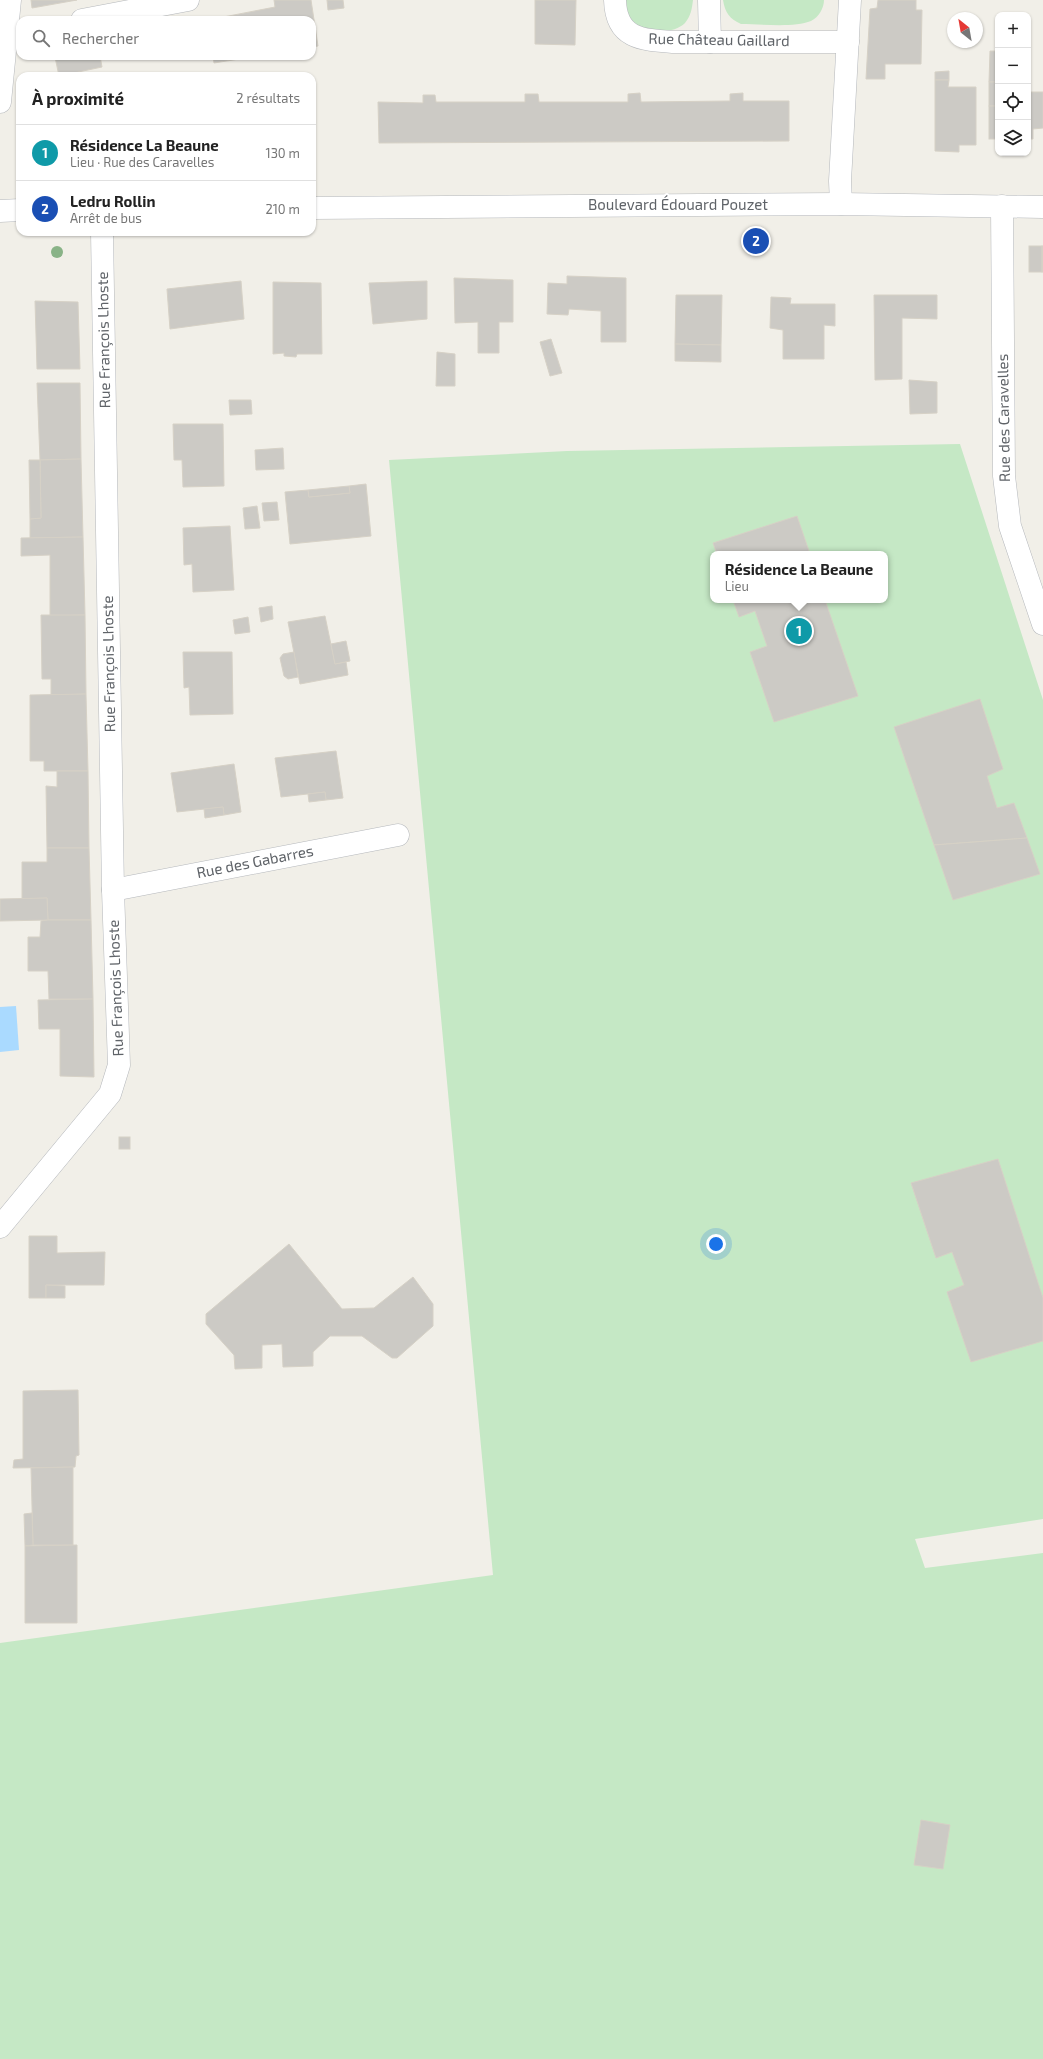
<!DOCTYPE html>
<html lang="fr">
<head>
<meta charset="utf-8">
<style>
	:root { --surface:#fff; --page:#f6f6f6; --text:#222; --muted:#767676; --line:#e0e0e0; --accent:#0b8043 }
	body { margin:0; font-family:"Exo 2",sans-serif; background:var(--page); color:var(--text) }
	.controls { position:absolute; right:12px; top:12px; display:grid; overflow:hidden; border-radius:8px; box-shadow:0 1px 3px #0004 }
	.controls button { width:36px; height:36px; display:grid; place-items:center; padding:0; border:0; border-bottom:1px solid var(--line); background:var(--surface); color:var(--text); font:20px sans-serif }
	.compass { position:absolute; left:947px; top:12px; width:36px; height:36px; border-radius:50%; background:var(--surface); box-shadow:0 1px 3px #0004; rotate:329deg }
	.you { position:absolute; left:716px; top:1244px; width:14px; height:14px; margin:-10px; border:3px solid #fff; border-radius:50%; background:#1a73e8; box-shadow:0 0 0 6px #1a73e833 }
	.badge { display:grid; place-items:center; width:26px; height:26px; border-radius:50%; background:var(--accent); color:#fff; font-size:13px; font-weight:700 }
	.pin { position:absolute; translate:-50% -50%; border:2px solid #fff; box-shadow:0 1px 4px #0006 }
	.popup { position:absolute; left:710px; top:551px; width:178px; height:52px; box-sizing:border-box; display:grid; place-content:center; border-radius:8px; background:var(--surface); filter:drop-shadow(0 1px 3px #0005); font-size:13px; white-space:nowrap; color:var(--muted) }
	.popup b { font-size:15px; color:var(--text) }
	.popup::after { content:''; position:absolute; left:50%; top:100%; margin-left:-8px; border:8px solid transparent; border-top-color:var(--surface) }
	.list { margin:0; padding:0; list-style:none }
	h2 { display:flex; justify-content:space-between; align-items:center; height:52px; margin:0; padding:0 16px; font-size:17px }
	h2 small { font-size:13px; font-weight:400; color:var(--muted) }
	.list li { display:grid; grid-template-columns:26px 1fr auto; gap:12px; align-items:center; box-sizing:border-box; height:56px; padding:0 16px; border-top:1px solid var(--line) }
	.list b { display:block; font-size:15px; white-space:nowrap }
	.list p { margin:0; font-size:13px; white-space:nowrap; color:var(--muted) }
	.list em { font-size:13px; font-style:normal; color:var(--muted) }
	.icon { flex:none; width:22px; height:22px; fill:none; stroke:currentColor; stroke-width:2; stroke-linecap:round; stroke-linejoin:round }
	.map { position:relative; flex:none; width:1043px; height:2059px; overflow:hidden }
	.search { position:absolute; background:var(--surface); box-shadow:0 1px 3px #0004; left:16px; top:16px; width:300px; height:44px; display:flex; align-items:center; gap:10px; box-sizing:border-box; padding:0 14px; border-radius:12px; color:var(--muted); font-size:15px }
	.panel { position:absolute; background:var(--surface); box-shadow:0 1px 3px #0004; left:16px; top:72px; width:300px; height:164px; border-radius:12px }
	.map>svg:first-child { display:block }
	.green { fill:#c5e8c5; fill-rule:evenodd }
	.water { fill:#aadaff }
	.building { fill:#cccac5; stroke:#d6d1c6 }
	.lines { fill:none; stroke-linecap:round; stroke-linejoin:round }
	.minor-casing { stroke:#b5b8bc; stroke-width:23 }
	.tertiary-casing { stroke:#b5b8bc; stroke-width:23 }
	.minor { stroke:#fff; stroke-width:22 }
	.tertiary { stroke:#fff; stroke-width:22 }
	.tree { fill:#89b387 }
	.labels { text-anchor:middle; stroke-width:4; stroke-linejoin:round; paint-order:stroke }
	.street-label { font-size:15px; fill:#5f6368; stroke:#fff }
</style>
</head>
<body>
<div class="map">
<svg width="1043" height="2059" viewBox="0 0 1043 2059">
	<rect width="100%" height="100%" fill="#f1efe8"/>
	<!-- green -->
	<g class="green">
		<path d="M 623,0 L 693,0 C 692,8 691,16 685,23 C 671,37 636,32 627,15 C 624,11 624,5 623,0 Z"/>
		<path d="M 723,0 L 824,0 C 824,8 819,17 811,21 C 794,28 761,24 741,24 C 730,19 725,13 723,0 Z"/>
		<path d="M 960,444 L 1043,700 L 1043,1519 L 915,1539 L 925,1568 L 1043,1553 L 1043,2059 L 0,2059 L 0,1643 L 493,1575 L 389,460 L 567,451 ZM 713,554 L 885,554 L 885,600 L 713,600 Z"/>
	</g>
	<!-- water -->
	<path class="water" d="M 16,1006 L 19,1050 L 0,1052 L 0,1007 Z"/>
	<!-- building -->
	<g class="building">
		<path d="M 31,0 L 77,0 L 32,8 Z"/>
		<path d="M 274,0 L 311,0 L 318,46 L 312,47 L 312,20 L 208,20 L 275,7 Z"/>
		<path d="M 327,0 L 343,0 L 344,8 L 328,10 Z"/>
		<path d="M 535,0 L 576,0 L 575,45 L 535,44 Z"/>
		<path d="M 878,0 L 916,0 L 916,10 L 922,10 L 921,64 L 885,64 L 885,79 L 866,79 L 870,9 L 877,8 Z"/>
		<path d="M 990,51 L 998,51 L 998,82 L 989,82 Z"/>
		<path d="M 59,56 L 100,56 L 102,67 L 59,76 L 55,57 Z"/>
		<path d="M 213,56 L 258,56 L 214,63 Z"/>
		<path d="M 949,71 L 949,80 L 935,80 L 935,72 Z"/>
		<path d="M 935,80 L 949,80 L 948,87 L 976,87 L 976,145 L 959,145 L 959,152 L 935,151 Z"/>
		<rect x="989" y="82" width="9" height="24"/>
		<path d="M 1028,92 L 1043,92 L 1043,128 L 1033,129 L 1033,139 L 1028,139 Z"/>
		<path d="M 640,93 L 641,102 L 730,101 L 730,94 L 743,93 L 743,101 L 789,101 L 789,141 L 379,143 L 378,102 L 423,103 L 423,95 L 435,95 L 436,102 L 525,102 L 525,94 L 538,94 L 539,102 L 628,102 L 628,94 Z"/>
		<path d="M 19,99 L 20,121 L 17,121 L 18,115 Z"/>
		<rect x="989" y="106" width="9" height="33"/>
		<rect x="1029" y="246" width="13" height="26"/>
		<rect x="1042" y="246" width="1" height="26"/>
		<path d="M 567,276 L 626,278 L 626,342 L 601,342 L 601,311 L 569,309 L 568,315 L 547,314 L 548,283 L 567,284 Z"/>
		<path d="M 454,278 L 513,280 L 513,322 L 499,322 L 499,353 L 478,353 L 478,322 L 455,323 Z"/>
		<path d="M 241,281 L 244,319 L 170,329 L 167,289 Z"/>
		<path d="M 427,281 L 427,319 L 373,324 L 369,283 Z"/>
		<path d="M 273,282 L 321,283 L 322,354 L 297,354 L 296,357 L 284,356 L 284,353 L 273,354 Z"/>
		<path d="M 676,295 L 722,295 L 721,345 L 675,344 Z"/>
		<path d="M 874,295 L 937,295 L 937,319 L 902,318 L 902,379 L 875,380 Z"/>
		<path d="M 771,297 L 791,298 L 790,304 L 835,304 L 835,326 L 824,325 L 824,359 L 783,359 L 783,330 L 770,328 Z"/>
		<path d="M 35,301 L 78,302 L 80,369 L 37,369 Z"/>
		<path d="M 551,339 L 562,373 L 550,376 L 540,342 Z"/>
		<path d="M 675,344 L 721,345 L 721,362 L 675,361 Z"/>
		<path d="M 437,352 L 455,354 L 455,386 L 436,386 Z"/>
		<path d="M 909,380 L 937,382 L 937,413 L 910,414 Z"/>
		<path d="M 37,383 L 80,383 L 81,459 L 40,460 Z"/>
		<path d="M 229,400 L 251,400 L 252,414 L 230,415 Z"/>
		<path d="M 173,424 L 223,424 L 224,486 L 183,487 L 182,460 L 174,460 Z"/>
		<path d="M 283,448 L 284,469 L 256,470 L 255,450 Z"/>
		<path d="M 81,459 L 83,537 L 30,538 L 30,519 L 41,518 L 40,460 Z"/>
		<path d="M 29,460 L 40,460 L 41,518 L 30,519 Z"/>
		<path d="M 366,484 L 371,536 L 290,544 L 285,492 L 308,490 L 309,497 L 350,493 L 349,486 Z"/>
		<path d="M 349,486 L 350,493 L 309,497 L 308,490 Z"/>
		<path d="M 277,502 L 279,520 L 264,521 L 262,503 Z"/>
		<path d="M 257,506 L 260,528 L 245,529 L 243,508 Z"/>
		<path d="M 797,516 L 810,554 L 717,554 L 713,543 Z"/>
		<path d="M 230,526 L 234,590 L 193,592 L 192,564 L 184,565 L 183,528 Z"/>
		<path d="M 83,537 L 85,615 L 50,616 L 50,555 L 21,556 L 21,538 Z"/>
		<path d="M 733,600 L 825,600 L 858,696 L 774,722 L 750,652 L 767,646 L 755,611 L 739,617 Z"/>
		<path d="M 272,606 L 273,619 L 261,622 L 259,608 Z"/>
		<path d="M 41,615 L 85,615 L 86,694 L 51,695 L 51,679 L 42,679 Z"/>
		<path d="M 325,616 L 335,664 L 346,662 L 348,675 L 300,684 L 288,622 Z"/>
		<path d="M 248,617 L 250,632 L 235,634 L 233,620 Z"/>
		<path d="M 346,641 L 350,661 L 335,664 L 331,644 Z"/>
		<path d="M 183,652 L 232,652 L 233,714 L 190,715 L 189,687 L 184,688 Z"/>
		<path d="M 294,652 L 298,677 L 288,679 L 284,676 L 280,658 L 283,654 Z"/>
		<path d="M 86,694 L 88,771 L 44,771 L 44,761 L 30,761 L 30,695 Z"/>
		<path d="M 980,699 L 1003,769 L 987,776 L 997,808 L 1014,803 L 1027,838 L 934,845 L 894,727 Z"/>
		<path d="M 336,751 L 343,798 L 326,800 L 325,792 L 281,797 L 275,758 Z"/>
		<path d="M 234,764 L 241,812 L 224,815 L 223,807 L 177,812 L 171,773 Z"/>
		<path d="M 57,771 L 88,771 L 89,848 L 47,848 L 46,786 L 57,787 Z"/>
		<path d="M 325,792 L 326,800 L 309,802 L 308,794 Z"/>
		<path d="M 223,807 L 224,815 L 205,818 L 204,809 Z"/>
		<path d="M 1027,838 L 1040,874 L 953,900 L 934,845 Z"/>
		<path d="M 47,848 L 89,848 L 91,920 L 48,920 L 47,898 L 22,899 L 22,862 L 47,862 Z"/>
		<path d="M 47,898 L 48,920 L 0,921 L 0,899 Z"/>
		<path d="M 48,920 L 91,920 L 93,999 L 49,999 L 48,971 L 28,971 L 28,937 L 40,937 L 41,921 Z"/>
		<path d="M 93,999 L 94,1077 L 60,1076 L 60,1029 L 39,1029 L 38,1000 Z"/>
		<rect x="119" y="1137" width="11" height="12"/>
		<path d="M 998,1159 L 1043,1298 L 1043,1341 L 971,1362 L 947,1292 L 964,1285 L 952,1252 L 936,1258 L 911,1183 Z"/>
		<path d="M 29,1236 L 57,1236 L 57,1253 L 105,1252 L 104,1285 L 46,1285 L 46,1298 L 29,1298 Z"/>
		<path d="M 289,1244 L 342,1309 L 374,1308 L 413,1277 L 433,1304 L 433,1326 L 397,1358 L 392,1358 L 362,1336 L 330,1336 L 313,1352 L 313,1366 L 283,1367 L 282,1344 L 262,1345 L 262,1368 L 235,1369 L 234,1355 L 206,1324 L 206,1314 Z"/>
		<path d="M 46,1285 L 65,1286 L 65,1298 L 46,1298 Z"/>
		<path d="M 78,1390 L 79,1455 L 76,1456 L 75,1467 L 13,1468 L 14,1460 L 23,1459 L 23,1391 Z"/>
		<path d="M 73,1467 L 73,1545 L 33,1545 L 31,1468 Z"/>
		<path d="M 32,1513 L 33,1545 L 25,1546 L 24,1514 Z"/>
		<path d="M 77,1545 L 77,1623 L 25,1623 L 25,1546 Z"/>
		<path d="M 921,1820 L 950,1825 L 943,1869 L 914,1865 Z"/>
	</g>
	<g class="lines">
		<defs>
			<g id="minor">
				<path d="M 615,0 C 616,39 642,40 674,42 L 848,42"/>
				<path d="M 709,0 L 710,42"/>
				<path d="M 82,20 L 188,0"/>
				<path d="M 0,102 L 10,0"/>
				<path d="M 841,204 L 840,181 L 850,0"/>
				<path d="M 1002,206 L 1004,476 L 1010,526 L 1043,624"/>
				<path d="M 113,890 L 398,835"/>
				<path d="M 0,1227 L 110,1094 L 119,1065 L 113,890 L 102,232"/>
			</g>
			<g id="tertiary">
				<path d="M 312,208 L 841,204 L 1043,207"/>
				<path d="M 0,211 L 20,210"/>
			</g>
		</defs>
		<!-- minor casing -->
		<use href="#minor" class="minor-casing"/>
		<!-- tertiary casing -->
		<use href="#tertiary" class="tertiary-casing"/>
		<!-- minor -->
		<use href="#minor" class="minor"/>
		<!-- tertiary -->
		<use href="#tertiary" class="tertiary"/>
	</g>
	<!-- trees -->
	<circle class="tree" cx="57" cy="252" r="6"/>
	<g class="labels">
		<!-- street labels -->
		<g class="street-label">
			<text transform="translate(719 40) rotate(1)" y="5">Rue Château Gaillard</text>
			<text x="678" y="210">Boulevard Édouard Pouzet</text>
			<text transform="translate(104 340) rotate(-91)" y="5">Rue François Lhoste</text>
			<text transform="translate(1004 418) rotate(-91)" y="5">Rue des Caravelles</text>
			<text transform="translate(109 664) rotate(-91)" y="5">Rue François Lhoste</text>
			<text transform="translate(255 862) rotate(-11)" y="5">Rue des Gabarres</text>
			<text transform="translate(116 988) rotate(-92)" y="5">Rue François Lhoste</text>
		</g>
	</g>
</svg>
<div class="controls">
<button>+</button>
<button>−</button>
<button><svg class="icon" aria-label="locate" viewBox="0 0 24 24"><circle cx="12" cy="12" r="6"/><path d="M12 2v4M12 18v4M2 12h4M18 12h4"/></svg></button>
<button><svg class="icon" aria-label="layers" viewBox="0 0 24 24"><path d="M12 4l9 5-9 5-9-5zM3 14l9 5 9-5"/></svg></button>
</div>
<svg class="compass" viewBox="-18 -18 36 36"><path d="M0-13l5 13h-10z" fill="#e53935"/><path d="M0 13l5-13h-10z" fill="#767676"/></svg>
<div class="you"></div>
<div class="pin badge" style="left:799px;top:631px;background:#0f9aa8">1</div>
<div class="popup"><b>Résidence La Beaune</b>Lieu</div>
<div class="pin badge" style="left:756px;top:241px;background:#1a4fb4">2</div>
<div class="search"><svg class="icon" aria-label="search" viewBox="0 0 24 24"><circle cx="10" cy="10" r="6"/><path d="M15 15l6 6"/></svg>Rechercher</div>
<section class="panel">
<h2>À proximité<small>2 résultats</small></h2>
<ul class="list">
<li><span class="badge" style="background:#0f9aa8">1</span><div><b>Résidence La Beaune</b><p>Lieu · Rue des Caravelles</p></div><em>130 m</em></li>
<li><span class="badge" style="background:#1a4fb4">2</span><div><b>Ledru Rollin</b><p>Arrêt de bus</p></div><em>210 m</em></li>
</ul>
</section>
</div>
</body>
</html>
